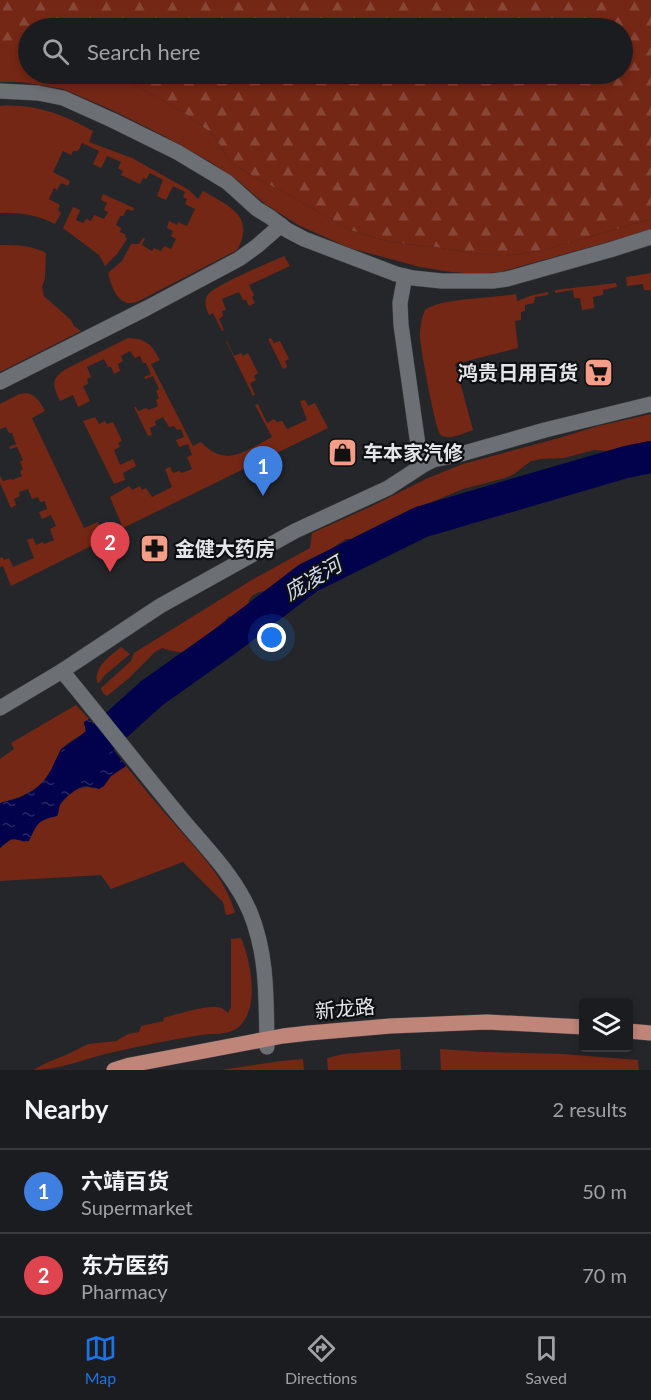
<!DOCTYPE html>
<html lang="en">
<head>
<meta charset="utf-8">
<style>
	:root { --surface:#1b1c20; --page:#242529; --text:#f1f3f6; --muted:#a0a1a5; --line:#393a3e; --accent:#1a73e8 }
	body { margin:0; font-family:Lato,"Noto Sans SC",sans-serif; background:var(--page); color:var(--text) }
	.controls { position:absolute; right:18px; bottom:18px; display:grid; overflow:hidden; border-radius:6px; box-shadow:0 3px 9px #0003 }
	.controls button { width:54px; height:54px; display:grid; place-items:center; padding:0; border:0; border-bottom:2px solid var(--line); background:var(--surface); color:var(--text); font:30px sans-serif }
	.you { position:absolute; left:272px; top:638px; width:21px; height:21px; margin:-15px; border:4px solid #fff; border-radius:50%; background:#1a73e8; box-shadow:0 0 0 9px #1a73e833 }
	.badge { display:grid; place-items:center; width:39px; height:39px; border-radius:50%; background:var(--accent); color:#fff; font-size:20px; font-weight:700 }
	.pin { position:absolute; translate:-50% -50px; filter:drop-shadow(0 2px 3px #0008) }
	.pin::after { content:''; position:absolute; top:32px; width:21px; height:18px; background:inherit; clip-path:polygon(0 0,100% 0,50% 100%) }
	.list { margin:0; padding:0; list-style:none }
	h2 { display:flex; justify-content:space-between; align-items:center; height:78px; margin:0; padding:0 24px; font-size:26px }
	h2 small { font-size:20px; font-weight:400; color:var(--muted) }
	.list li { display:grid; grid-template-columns:39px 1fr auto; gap:18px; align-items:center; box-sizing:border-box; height:84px; padding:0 24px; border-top:2px solid var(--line) }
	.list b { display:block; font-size:22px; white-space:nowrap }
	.list p { margin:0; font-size:20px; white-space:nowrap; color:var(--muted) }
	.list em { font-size:20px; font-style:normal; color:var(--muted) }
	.icon { flex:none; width:33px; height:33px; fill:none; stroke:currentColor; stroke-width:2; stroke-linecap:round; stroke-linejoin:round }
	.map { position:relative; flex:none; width:651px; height:1070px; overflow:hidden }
	.search { position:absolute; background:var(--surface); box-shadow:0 3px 9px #0003; left:18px; right:18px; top:18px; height:66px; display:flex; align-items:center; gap:15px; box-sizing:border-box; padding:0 21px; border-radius:33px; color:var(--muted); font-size:22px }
	.sheet { height:246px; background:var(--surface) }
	nav { display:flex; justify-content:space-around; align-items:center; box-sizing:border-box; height:84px; border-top:2px solid var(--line); background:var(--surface); font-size:16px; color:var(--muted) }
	nav a { display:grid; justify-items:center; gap:3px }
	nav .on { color:var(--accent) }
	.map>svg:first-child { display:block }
	.green { fill:#752715 }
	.forest { fill:url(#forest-firs) }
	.water { fill:url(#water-ripples) }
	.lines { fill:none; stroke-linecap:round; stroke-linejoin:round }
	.river { stroke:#02014c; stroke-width:32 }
	.street-casing { stroke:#414245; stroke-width:16 }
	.primary-casing { stroke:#414245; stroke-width:16 }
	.street { stroke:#6c6f74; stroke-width:15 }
	.primary { stroke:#bf8579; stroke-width:15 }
	.labels { text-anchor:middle; stroke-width:4.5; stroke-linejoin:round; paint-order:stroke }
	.poi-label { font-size:20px; font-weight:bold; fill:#e4e5e8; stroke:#0e0f10; text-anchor:start }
	.street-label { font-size:20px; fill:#e4e5e8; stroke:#0e0f10 }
	.water-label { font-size:21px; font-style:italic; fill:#d0daf0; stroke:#0e0f10 }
</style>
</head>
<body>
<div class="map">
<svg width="651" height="1070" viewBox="0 0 651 1070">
	<defs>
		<pattern id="forest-firs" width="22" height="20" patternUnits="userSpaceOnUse" patternTransform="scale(1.5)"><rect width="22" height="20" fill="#752715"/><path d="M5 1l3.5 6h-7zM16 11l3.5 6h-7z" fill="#884637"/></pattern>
		<pattern id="water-ripples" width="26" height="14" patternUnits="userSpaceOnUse" patternTransform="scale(1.5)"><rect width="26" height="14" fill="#02014c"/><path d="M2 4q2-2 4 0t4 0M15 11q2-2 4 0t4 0" fill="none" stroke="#272666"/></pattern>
	</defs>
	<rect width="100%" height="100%" fill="#24262a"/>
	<!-- green -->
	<g class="green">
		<path d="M 0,47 L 28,47 L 28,74 L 115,74 L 183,112 L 214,135 L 230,162 L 255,177 L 291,196 L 350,230 L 390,242 L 436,247 L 472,253 L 505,256 L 543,250 L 651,219 L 651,230 L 500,272 L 478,274 L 451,272 L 420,267 L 350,248 L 300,226 L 265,204 L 236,179 L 212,163 L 166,137 L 112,110 L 63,89 L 21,82 L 0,82 Z"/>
		<path d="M 0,106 C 34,103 64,115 93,131 L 89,142 L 132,158 L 189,190 L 198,199 L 203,191 C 229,206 256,216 237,250 L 137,302 C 136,303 128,303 127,303 C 115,299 111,284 108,273 L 122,261 L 131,244 L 139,244 L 143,238 L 145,238 L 142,245 L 152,251 L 154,248 L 161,251 L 164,246 L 171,249 L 176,239 L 171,236 L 173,231 L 167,228 L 169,221 L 177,225 L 178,222 L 187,226 L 195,209 L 185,204 L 187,199 L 183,197 L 185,192 L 173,186 L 166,200 L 157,196 L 163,180 L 150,173 L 146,179 L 143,178 L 140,184 L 121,175 L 123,171 L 118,168 L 121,162 L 107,156 L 101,168 L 93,164 L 99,151 L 82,143 L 78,151 L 73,151 L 71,155 L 63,151 L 53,172 L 70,181 L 68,186 L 61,183 L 57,190 L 54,188 L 49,199 L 60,205 L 58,210 L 61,213 L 55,224 C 37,215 20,212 0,213 Z"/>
		<path d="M 103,194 L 134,208 L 133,211 L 127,209 L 123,216 L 120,216 L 116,225 L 121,228 L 120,232 L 126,235 L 125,237 L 127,239 L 117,254 L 105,266 L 99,255 L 63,228 L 73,207 L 80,210 L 76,220 L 83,223 L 86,219 L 91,221 L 94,215 L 104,219 L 108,212 L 104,210 L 107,203 L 101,200 Z"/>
		<path d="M 0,245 C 17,245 31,245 46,253 L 45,278 L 42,287 L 44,296 L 71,320 L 74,326 L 81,331 L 0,372 Z"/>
		<path d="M 284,256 L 290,266 L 249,285 L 254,295 L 252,297 L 255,303 L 249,306 L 246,300 L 243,300 L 239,292 L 222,299 L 226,310 L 222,311 L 223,316 L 219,319 L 224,330 L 222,331 L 213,313 L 209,315 C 206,308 204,303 207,296 C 212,286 271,262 284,256 Z"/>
		<path d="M 651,273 L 651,290 L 644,290 L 643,284 L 627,286 L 626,277 Z"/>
		<path d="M 616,283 L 617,287 L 603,290 L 603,295 L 593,297 L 594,308 L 582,310 L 580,298 L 574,298 L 573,290 L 555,293 L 555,290 Z"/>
		<path d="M 548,292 L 548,295 L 535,297 L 534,303 L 525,305 L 525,311 L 521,312 L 521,320 L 515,321 L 518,348 L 455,364 L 473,430 C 464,433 449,441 441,435 C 435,430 421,350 420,338 C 420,328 421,319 425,310 C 440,298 495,298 516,294 L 517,301 L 533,295 Z"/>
		<path d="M 128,338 C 147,339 151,344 160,360 L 151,364 L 193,446 L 201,442 C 226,469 246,450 272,437 L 255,405 L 258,404 L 267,423 L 274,419 L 277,422 L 282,421 L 287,429 L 307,420 L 300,401 L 305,400 L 308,406 L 315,403 L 328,428 L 123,528 L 110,497 L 129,486 L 132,490 L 140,486 L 142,490 L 146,488 L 152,497 L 172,487 L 165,469 L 170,467 L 173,473 L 179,471 L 182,473 L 192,469 L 187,457 L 192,455 L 188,444 L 179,447 L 176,440 L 184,437 L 181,429 L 177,430 L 174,426 L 169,427 L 163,417 L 155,421 L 156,425 L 150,428 L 152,435 L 148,436 L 134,407 L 136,407 L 138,411 L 146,408 L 149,410 L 158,406 L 156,400 L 159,398 L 156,391 L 159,389 L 153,376 L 145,379 L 144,377 L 151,374 L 146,363 L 143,363 L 140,356 L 135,358 L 130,351 L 121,356 L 123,361 L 118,364 L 120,371 L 114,374 L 111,367 L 108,367 L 104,359 L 87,367 L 91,377 L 87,379 L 88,384 L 83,386 L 90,401 L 78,407 L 73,395 L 60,401 C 53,385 50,379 66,369 Z"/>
		<path d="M 271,338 L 274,343 L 280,341 L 289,359 L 285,361 L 287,367 L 283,369 L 268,339 Z"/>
		<path d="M 226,341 L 227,341 L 234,356 L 241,353 L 243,356 L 248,353 L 258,373 L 254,376 L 256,380 L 250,383 L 255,395 L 253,396 Z"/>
		<path d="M 27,393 C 37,396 40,402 45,411 L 32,418 L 84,528 L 98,522 L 105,539 L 11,586 L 3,566 L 0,567 L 0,558 L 2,557 L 4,560 L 9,558 L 13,567 L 34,558 L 27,540 L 33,538 L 36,545 L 43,542 L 44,544 L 54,540 L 50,529 L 56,526 L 51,515 L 42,519 L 39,512 L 47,509 L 45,501 L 40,502 L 38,497 L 32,499 L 28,489 L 19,492 L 20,496 L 14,499 L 16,505 L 11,508 L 0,483 L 0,476 L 3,481 L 11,479 L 12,480 L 22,476 L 20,471 L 23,469 L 20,462 L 23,460 L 17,447 L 10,449 L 9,447 L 16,444 L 12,433 L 9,433 L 6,427 L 0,429 L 0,404 L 19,394 Z"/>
		<path d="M 651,414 L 651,444 L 641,450 L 633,453 L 594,450 L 564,458 L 541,459 L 531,461 L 514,474 L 505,478 L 463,489 L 434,501 L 423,508 L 403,516 L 374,535 L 361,539 L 346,539 L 308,564 L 298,567 L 273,589 L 259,592 L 253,595 L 249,600 L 247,613 L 242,619 L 237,620 L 229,616 C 223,622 225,627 220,633 C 213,643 194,652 181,652 C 175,652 168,650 162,648 L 155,652 L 128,679 L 107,696 L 103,693 L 101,688 L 131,661 L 134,653 L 250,581 L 310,548 L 312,533 L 372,506 L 428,478 L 463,464 L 559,438 L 598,426 Z"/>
		<path d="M 95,417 L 99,424 L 105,421 L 107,424 L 113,422 L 122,441 L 118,443 L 120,447 L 114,450 L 120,465 L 133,459 L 136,466 L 123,473 L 125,480 L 114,484 L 83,421 Z"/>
		<path d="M 121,647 L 130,654 L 105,675 L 98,684 C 92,668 110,656 121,647 Z"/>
		<path d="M 76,705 L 89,719 L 84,722 L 86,732 C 78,737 68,742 62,749 C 57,755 55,763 51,770 C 40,791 21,797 0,803 L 0,759 L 14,749 L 11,743 Z"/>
		<path d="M 126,766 C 143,787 160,808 178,828 C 201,855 225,877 235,913 L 226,915 L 223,902 L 183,862 L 111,889 L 101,875 L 0,881 L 0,848 C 8,841 13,836 24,842 L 31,837 C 34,827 41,819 51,817 C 61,804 73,783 93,788 Z"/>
		<path d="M 241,938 C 250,959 259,1002 243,1022 C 234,1036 215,1033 201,1035 C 169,1040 136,1047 105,1054 C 82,1060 58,1070 33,1070 L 48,1062 L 66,1055 L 88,1044 L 116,1041 L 128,1034 L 139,1032 L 141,1026 L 164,1021 L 163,1018 C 177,1014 202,1006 216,1007 C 221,1007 225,1010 228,1013 L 231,1007 L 231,939 Z"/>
		<path d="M 400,1049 L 401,1070 L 328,1070 L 327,1058 L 344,1054 Z"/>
		<path d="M 440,1049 L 485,1052 L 563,1054 L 638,1060 L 639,1070 L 441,1070 Z"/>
		<path d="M 303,1059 L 304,1070 L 221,1070 L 281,1061 Z"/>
	</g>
	<!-- forest -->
	<path class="forest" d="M 0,0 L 651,0 L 651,219 L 543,250 L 505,256 L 472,253 L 436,247 L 390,242 L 350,230 L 291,196 L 255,177 L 230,162 L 214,135 L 183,112 L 115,74 L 622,74 L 622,28 L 28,28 L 28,47 L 0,47 Z"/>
	<!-- water -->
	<path class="water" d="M 89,719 L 126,766 L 111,776 L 104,786 L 99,789 C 95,788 89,786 85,786 C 77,787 66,797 61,803 C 58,807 60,811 57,816 C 36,821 38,823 29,841 C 22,842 18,839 11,839 L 0,848 L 0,803 L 19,798 L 34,790 L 44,781 L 51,770 L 61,749 L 86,732 L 84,722 Z"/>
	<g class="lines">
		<!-- river -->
		<path class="river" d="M 71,766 L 152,693 L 224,642 L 308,578 L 421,522 L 626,462 L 651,457"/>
		<defs>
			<g id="street">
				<path d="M 0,91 L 38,93 L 63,98 L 112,120 L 177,152 L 227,182 L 257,209 L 270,217 L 287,230 L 304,239 L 396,274 L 413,278 L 442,281 L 493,281 L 507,279 L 613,249 L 651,237"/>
				<path d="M 405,276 L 400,303 L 401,325 L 418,445 L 425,464"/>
				<path d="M 0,382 L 147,308 L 239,259 L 257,246 L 281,225"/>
				<path d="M 62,671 C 101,718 138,766 177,813 C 202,844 234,874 250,912 C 268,955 266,1001 267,1047"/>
				<path d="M 0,708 L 62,671 L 160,606 L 295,531 L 388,488 L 425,464 L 433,460 L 461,454 L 545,430 L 651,404"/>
			</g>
			<g id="primary">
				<path d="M 628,1031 L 651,1033"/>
				<path d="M 114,1070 L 130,1065 L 283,1036 L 309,1033 L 390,1026 L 487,1022 L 584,1027"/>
			</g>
		</defs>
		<!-- street casing -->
		<use href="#street" class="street-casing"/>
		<!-- primary casing -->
		<use href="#primary" class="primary-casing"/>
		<!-- street -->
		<use href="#street" class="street"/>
		<!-- primary -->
		<use href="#primary" class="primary"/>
	</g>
	<!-- icons -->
	<defs>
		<symbol id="supermarket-square" viewBox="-11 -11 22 22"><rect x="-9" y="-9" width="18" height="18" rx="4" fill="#f49e89" stroke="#0e0f10"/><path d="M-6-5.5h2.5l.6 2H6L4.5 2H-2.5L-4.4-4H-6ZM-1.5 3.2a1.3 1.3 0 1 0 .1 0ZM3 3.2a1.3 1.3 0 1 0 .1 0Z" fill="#111"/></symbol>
		<symbol id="shop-square" viewBox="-11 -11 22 22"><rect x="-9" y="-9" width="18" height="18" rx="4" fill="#f49e89" stroke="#0e0f10"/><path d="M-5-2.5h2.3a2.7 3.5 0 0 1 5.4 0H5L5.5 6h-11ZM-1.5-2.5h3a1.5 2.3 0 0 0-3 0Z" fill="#111"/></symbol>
		<symbol id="pharmacy-square" viewBox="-11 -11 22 22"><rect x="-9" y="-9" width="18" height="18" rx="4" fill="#f49e89" stroke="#0e0f10"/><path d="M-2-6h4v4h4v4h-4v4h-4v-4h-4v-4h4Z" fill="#111"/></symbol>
	</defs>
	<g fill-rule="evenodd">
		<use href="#supermarket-square" x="582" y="356" width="33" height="33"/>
		<use href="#shop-square" x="326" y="436" width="33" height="33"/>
		<use href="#pharmacy-square" x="138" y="532" width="33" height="33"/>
	</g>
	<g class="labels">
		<!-- poi labels -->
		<g class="poi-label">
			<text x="578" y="380" text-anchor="end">鸿贵日用百货</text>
			<text x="363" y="460">车本家汽修</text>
			<text x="175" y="556">金健大药房</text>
		</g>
		<!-- street labels -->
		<g class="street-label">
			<text transform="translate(345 1009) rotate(-5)" y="7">新龙路</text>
		</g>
		<!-- water labels -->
		<g class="water-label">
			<text transform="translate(313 579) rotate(-31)" y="7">庞凌河</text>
		</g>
	</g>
</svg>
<div class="controls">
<button><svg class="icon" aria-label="layers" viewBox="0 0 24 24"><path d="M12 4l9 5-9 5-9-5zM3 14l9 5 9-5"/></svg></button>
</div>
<div class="you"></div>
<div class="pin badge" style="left:263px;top:496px;background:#3f7fe0">1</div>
<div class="pin badge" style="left:110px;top:572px;background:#e0444e">2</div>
<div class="search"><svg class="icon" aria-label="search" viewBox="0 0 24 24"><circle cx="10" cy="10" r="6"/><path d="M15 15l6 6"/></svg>Search here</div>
</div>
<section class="sheet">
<h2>Nearby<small>2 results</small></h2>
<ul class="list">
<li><span class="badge" style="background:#3f7fe0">1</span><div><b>六靖百货</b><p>Supermarket</p></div><em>50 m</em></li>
<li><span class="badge" style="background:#e0444e">2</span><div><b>东方医药</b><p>Pharmacy</p></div><em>70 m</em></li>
</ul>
</section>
<nav>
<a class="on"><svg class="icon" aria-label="map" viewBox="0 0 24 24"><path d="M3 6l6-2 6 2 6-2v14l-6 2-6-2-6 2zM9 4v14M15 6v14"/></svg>Map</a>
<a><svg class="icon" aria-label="directions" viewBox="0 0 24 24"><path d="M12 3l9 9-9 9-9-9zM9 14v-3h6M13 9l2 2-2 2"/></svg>Directions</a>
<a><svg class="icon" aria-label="saved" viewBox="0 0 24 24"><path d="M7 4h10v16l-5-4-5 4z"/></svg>Saved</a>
</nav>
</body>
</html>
